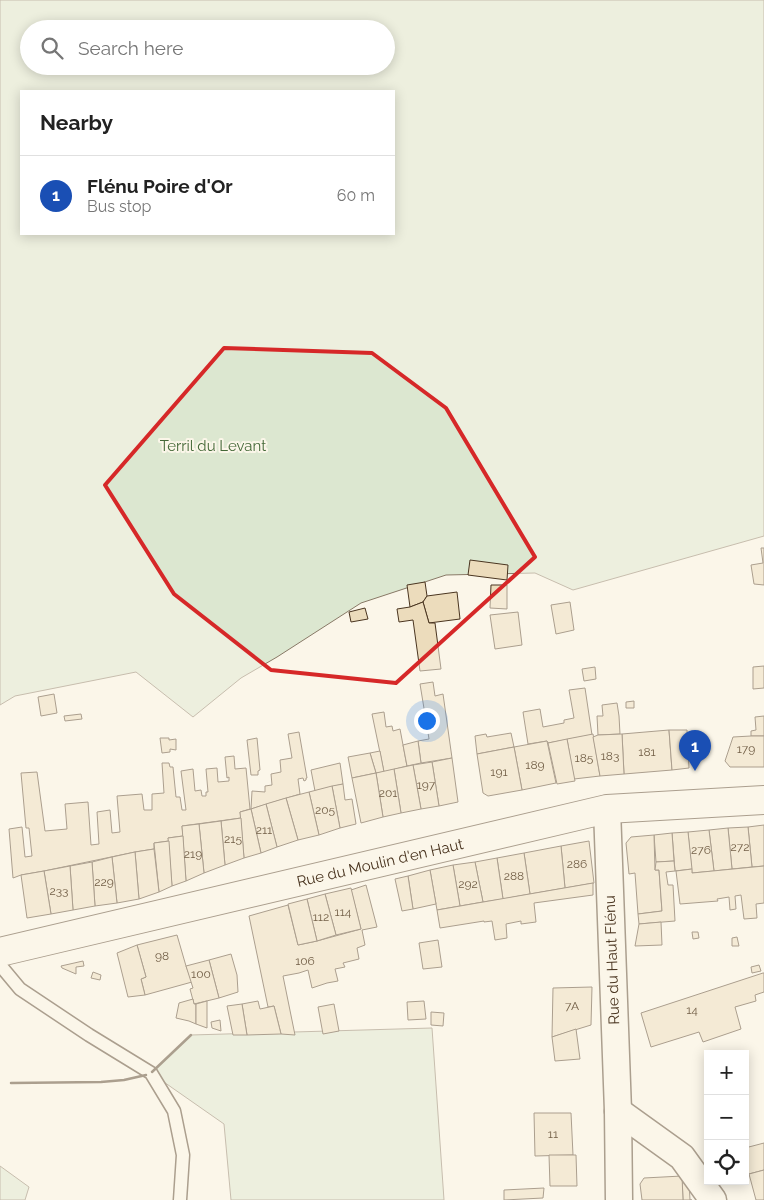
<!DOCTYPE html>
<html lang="en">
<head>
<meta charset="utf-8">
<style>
	:root { --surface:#fff; --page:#f6f6f6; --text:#222; --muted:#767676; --line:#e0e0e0; --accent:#db2777 }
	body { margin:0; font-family:Raleway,sans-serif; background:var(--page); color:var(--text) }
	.controls { position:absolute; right:15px; bottom:15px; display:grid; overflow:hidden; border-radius:0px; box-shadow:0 2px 12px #0003 }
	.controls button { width:45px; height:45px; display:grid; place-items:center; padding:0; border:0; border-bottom:1px solid var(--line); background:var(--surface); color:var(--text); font:25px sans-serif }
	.you { position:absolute; left:426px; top:720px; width:18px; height:18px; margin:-12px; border:4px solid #fff; border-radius:50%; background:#1a73e8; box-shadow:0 0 0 8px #1a73e833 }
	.badge { display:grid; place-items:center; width:32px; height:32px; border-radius:50%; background:var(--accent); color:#fff; font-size:16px; font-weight:700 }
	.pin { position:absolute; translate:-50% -41px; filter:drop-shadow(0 1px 2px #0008) }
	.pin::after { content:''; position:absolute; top:26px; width:18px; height:15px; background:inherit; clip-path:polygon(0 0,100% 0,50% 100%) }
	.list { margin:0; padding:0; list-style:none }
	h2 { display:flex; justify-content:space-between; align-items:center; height:65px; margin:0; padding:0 20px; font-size:21px }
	h2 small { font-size:16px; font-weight:400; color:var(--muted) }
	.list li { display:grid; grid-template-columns:32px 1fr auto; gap:15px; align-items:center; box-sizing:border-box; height:80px; padding:0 20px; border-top:1px solid var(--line) }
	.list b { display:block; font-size:19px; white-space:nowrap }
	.list p { margin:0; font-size:16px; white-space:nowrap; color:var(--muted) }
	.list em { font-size:16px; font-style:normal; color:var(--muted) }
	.icon { flex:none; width:28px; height:28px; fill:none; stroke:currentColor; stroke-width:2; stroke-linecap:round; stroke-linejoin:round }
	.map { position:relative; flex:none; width:764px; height:1200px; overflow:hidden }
	.search { position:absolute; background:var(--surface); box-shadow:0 2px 12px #0003; left:20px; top:20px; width:375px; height:55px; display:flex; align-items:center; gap:12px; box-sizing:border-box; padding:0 18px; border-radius:28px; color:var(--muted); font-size:19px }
	.panel { position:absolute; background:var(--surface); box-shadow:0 2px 12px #0003; left:20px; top:90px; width:375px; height:145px; border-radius:0px }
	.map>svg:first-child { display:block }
	.green { fill:#dce7d0; stroke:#887966; fill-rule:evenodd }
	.building { fill:#ecdcbc; stroke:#4a3520 }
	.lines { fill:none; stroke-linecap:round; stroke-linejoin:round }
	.service-casing { stroke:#4a3520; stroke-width:15 }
	.minor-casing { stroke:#4a3520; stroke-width:29 }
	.tertiary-casing { stroke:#4a3520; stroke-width:30 }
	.service { stroke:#fbf6e9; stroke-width:12 }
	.minor { stroke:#fbf6e9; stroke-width:26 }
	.tertiary { stroke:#fbf6e9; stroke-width:28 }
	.wall { stroke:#4a3520; stroke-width:2.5 }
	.marked { fill:none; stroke:#d62828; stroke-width:4; stroke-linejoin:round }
	.labels { text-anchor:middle; stroke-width:4; stroke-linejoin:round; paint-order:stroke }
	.number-label { font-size:12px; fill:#725f47 }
	.park-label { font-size:15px; fill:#436837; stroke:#fbf6e9 }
	.street-label { font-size:15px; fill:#4a3520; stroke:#fbf6e9 }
</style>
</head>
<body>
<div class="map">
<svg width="764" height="1200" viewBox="0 0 764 1200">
	<rect width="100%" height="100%" fill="#fbf6e9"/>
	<!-- green -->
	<g class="green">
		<path d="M 0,0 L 764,0 L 764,536 L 573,590 L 535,573 L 446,575 L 361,603 L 277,657 L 241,678 L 193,717 L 136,672 L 15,696 L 0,705 ZM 29,29 L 386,29 L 386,66 L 29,66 ZM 21,91 L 394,91 L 394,234 L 21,234 Z"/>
		<path d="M 432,1028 L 444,1200 L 231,1200 L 224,1124 L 151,1073 L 191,1035 Z"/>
		<path d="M 0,1166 L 29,1187 L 25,1200 L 0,1200 Z"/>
	</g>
	<!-- building -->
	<g class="building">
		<path d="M 761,548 L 764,548 L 764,585 L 754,584 L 751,565 L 763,563 Z"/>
		<path d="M 470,560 L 508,565 L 507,580 L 468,575 Z"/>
		<path d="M 425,582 L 427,596 L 423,602 L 410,607 L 407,585 Z"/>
		<path d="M 491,585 L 507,585 L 507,609 L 490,608 Z"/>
		<path d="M 457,592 L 460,619 L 429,623 L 423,602 L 427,596 Z"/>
		<path d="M 423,602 L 429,623 L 435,623 L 441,669 L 420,671 L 413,620 L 399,622 L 397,609 L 410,607 Z"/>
		<path d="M 570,602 L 574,630 L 556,634 L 551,605 Z"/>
		<path d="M 365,608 L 368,619 L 351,622 L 349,612 Z"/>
		<path d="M 518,612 L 522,645 L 495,649 L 490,615 Z"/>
		<path d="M 764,666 L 764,688 L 753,689 L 753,667 Z"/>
		<path d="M 595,667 L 596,679 L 584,681 L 582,669 Z"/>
		<path d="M 433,682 L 435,696 L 443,694 L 452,758 L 421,763 L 418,741 L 429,739 L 420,684 Z"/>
		<path d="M 585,688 L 592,735 L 548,743 L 547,741 L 528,744 L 523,712 L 540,709 L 543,727 L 564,723 L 564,720 L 574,718 L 569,690 Z"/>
		<path d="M 54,694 L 57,713 L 41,716 L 38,697 Z"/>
		<path d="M 634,701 L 634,708 L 626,708 L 626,702 Z"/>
		<path d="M 617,703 L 619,716 L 620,734 L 598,735 L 597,716 L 603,716 L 602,705 Z"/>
		<path d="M 384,712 L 386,727 L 392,726 L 393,731 L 400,729 L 407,766 L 384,772 L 372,714 Z"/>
		<path d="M 81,714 L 82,719 L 65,721 L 64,716 Z"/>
		<path d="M 764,716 L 764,736 L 751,736 L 751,731 L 756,730 L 755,717 Z"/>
		<path d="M 669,730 L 672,770 L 624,774 L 622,734 Z"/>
		<path d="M 669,730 L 687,730 L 689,768 L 672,770 Z"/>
		<path d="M 299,732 L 307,778 L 306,778 L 306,780 L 304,781 L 303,778 L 298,779 L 300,794 L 251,809 L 252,791 L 265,792 L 265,786 L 272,785 L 271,774 L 281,772 L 280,760 L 292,758 L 288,734 Z"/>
		<path d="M 511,733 L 514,747 L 477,754 L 475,736 L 486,734 L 487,737 Z"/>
		<path d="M 593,734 L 600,776 L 574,779 L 567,739 Z"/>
		<path d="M 622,734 L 624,774 L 600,776 L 593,737 L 598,735 Z"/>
		<path d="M 751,736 L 764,736 L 764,767 L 730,767 L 725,761 L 733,737 Z"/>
		<path d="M 160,738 L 169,738 L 169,740 L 176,739 L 176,750 L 170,749 L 170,752 L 162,753 Z"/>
		<path d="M 257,738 L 260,770 L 258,771 L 258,775 L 251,775 L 247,740 Z"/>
		<path d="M 567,739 L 575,781 L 557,784 L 548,743 Z"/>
		<path d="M 418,741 L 421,763 L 407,766 L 403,745 Z"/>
		<path d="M 547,741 L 556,783 L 522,790 L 514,747 Z"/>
		<path d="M 514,747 L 522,790 L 488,796 L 483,793 L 477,754 Z"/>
		<path d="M 380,751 L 384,772 L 376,773 L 370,753 Z"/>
		<path d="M 370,753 L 376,773 L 352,778 L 348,757 Z"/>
		<path d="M 234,756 L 235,769 L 246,768 L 250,809 L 240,812 L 241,818 L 182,826 L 183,836 L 168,838 L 169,841 L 154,843 L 154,849 L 135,852 L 44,871 L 21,875 L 13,878 L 9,829 L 22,827 L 25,857 L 32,856 L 29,828 L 26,828 L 21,773 L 37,772 L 45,831 L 67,829 L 65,804 L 88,802 L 91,845 L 99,844 L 97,812 L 110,810 L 112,833 L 120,832 L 117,796 L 142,794 L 144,810 L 152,810 L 152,794 L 164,793 L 162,763 L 169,763 L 170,767 L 173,767 L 176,797 L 180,797 L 182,810 L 186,810 L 181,771 L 193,769 L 195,791 L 201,790 L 202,796 L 206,796 L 206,792 L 208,792 L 206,769 L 217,768 L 218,782 L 229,781 L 229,777 L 227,778 L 225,757 Z"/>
		<path d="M 452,758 L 458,802 L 439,806 L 432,762 Z"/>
		<path d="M 432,762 L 439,806 L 421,809 L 413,765 Z"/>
		<path d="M 340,763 L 343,784 L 315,791 L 311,770 Z"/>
		<path d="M 413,765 L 421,809 L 401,813 L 394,769 Z"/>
		<path d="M 394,769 L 401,813 L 383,817 L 376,773 Z"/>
		<path d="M 376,773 L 383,817 L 361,823 L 352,778 Z"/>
		<path d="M 343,784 L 345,800 L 352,799 L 356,824 L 340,828 L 332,786 Z"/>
		<path d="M 332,786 L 340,828 L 319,835 L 309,792 Z"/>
		<path d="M 309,792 L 319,835 L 298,840 L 286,798 Z"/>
		<path d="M 286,798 L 298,840 L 277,847 L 266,804 Z"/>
		<path d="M 266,804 L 277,847 L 261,853 L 251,809 Z"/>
		<path d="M 251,809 L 261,853 L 244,858 L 240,812 Z"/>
		<path d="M 241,818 L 244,858 L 225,865 L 221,821 Z"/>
		<path d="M 221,821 L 225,865 L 204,873 L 199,824 Z"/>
		<path d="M 199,824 L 204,873 L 186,881 L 182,826 Z"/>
		<path d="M 764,825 L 764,866 L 752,867 L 748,827 Z"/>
		<path d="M 748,827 L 752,867 L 732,869 L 728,828 Z"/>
		<path d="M 728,828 L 732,869 L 714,871 L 709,830 Z"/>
		<path d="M 709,830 L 714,871 L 692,873 L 688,832 Z"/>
		<path d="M 688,832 L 692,869 L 675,871 L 672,833 Z"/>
		<path d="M 672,833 L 674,861 L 656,862 L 654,835 Z"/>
		<path d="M 654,835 L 655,870 L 659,870 L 662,911 L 638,914 L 635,873 L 629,874 L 626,843 L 631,837 Z"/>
		<path d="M 183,836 L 186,881 L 172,886 L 168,838 Z"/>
		<path d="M 169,841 L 172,886 L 159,892 L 154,843 Z"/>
		<path d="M 589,841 L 594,883 L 565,888 L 561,846 Z"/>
		<path d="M 561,846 L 565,888 L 530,894 L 524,853 Z"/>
		<path d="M 154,849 L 159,892 L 139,899 L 135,852 Z"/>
		<path d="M 135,852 L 139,899 L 117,903 L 112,857 Z"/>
		<path d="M 524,853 L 530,894 L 503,899 L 497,858 Z"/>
		<path d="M 112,857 L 117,903 L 95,906 L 92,862 Z"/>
		<path d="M 497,858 L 503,899 L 483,902 L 475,862 Z"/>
		<path d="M 674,861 L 675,871 L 666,872 L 668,885 L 673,885 L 675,921 L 639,924 L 638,914 L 662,911 L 659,870 L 655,870 L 656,862 Z"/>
		<path d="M 92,862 L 95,906 L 73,910 L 70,866 Z"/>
		<path d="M 475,862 L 483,902 L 460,906 L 453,865 Z"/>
		<path d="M 453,865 L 460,906 L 437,910 L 430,870 Z"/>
		<path d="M 70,866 L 73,910 L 51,914 L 44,871 Z"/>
		<path d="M 764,866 L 764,903 L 756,904 L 757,918 L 744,919 L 741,895 L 735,896 L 736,909 L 730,910 L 729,897 L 717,899 L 718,901 L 680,904 L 676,871 L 692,869 L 692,873 Z"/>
		<path d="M 430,870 L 436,904 L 413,909 L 408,876 Z"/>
		<path d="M 44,871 L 51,914 L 27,918 L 21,875 Z"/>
		<path d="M 408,876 L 413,909 L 402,911 L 395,879 Z"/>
		<path d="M 593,883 L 593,895 L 534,903 L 536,922 L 521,924 L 521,921 L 506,924 L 507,938 L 495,940 L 492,921 L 484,922 L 484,921 L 440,928 L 437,910 Z"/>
		<path d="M 366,885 L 377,927 L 362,930 L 365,945 L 357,948 L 359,959 L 343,963 L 345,967 L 335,969 L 338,981 L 327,983 L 312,988 L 308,970 L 299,973 L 283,976 L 295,1035 L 281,1034 L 274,1006 L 268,1007 L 249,916 L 288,905 L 298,945 L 317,941 L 361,929 L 351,890 Z"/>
		<path d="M 351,888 L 361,929 L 336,935 L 325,894 Z"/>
		<path d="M 325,894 L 336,935 L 317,941 L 307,899 Z"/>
		<path d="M 307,899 L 317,941 L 298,945 L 288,904 Z"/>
		<path d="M 661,922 L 662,945 L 635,946 L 639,924 Z"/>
		<path d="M 692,932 L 698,932 L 699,938 L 693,939 Z"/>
		<path d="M 177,935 L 186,966 L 192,982 L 145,995 L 141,979 L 146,977 L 137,945 Z"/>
		<path d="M 737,937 L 739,946 L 732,946 L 732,938 Z"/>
		<path d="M 438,940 L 442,967 L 423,969 L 419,943 Z"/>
		<path d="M 137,945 L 146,977 L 141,979 L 145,995 L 128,997 L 117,953 Z"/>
		<path d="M 231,954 L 237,975 L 238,992 L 219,998 L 209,960 Z"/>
		<path d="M 209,960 L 219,998 L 194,1004 L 190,989 L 193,988 L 186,966 Z"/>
		<path d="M 83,961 L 84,966 L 76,967 L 76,974 L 62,968 L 61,966 Z"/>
		<path d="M 759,965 L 761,971 L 752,973 L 751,967 Z"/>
		<path d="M 93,972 L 101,975 L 100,980 L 91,978 Z"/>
		<path d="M 763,973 L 764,973 L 764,992 L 755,995 L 756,1001 L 735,1007 L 741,1029 L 703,1042 L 699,1032 L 651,1047 L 641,1013 Z"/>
		<path d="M 592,987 L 591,1025 L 552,1037 L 553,988 Z"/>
		<path d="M 193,999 L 194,1004 L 196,1004 L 196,1024 L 189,1021 L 176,1018 L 179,1003 Z"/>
		<path d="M 207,1001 L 207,1028 L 196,1024 L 196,1004 Z"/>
		<path d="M 258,1001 L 260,1009 L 274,1006 L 281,1034 L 247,1035 L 242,1004 Z"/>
		<path d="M 424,1001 L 426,1019 L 408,1020 L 407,1002 Z"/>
		<path d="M 242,1004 L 247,1035 L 233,1035 L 227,1006 Z"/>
		<path d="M 334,1004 L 339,1031 L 323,1034 L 318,1007 Z"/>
		<path d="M 431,1012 L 444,1013 L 443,1026 L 431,1025 Z"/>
		<path d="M 220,1020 L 221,1031 L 212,1028 L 211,1022 Z"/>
		<path d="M 576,1029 L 580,1059 L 555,1061 L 552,1037 Z"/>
		<path d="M 534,1113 L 571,1113 L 573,1155 L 535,1156 Z"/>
		<path d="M 764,1143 L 764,1170 L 745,1175 L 745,1148 Z"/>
		<path d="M 549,1155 L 576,1155 L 577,1186 L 550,1186 Z"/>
		<path d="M 764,1170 L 764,1200 L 756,1200 L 749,1174 Z"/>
		<path d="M 682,1176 L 689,1181 L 690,1200 L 692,1200 L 683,1200 Z"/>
		<path d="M 682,1176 L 683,1200 L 642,1200 L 640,1184 L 644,1178 Z"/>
		<path d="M 544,1188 L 543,1198 L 504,1200 L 504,1190 Z"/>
	</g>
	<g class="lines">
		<defs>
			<path id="service" d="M 0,965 L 20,989 L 89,1035 L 151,1073 L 174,1111 L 183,1155 L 180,1200"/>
			<g id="minor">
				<path d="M 607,809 L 618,1111 L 619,1200"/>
				<path d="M 618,1111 L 682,1157 L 713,1200"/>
			</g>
			<path id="tertiary" d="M 0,952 L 607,809 L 764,800"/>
		</defs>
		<!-- service casing -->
		<use href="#service" class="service-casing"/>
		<!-- minor casing -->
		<use href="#minor" class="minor-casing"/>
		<!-- tertiary casing -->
		<use href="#tertiary" class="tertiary-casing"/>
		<!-- service -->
		<use href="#service" class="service"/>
		<!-- minor -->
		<use href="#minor" class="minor"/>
		<!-- tertiary -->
		<use href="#tertiary" class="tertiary"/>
		<!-- wall -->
		<g class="wall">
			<path d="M 152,1072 L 191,1035"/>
			<path d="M 11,1083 L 101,1082 L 124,1080 L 146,1075"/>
		</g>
	</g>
	<!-- marked area -->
	<path d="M0 0H764V1200H0ZM 224,348 L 372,353 L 446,408 L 535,557 L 396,683 L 271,670 L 174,594 L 105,485 Z" fill="#fbf6e9" fill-opacity=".55" fill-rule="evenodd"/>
	<path class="marked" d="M 224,348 L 372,353 L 446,408 L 535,557 L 396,683 L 271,670 L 174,594 L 105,485 Z"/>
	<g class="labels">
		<!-- number labels -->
		<g class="number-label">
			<text x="746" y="753">179</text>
			<text x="647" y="756">181</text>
			<text x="610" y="760">183</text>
			<text x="584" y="762">185</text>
			<text x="535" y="769">189</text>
			<text x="499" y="776">191</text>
			<text x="426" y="789">197</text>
			<text x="388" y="797">201</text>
			<text x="325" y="814">205</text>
			<text x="264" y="834">211</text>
			<text x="233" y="843">215</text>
			<text x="740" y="851">272</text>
			<text x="701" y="854">276</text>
			<text x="193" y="858">219</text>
			<text x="577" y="868">286</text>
			<text x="514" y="880">288</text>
			<text x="104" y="886">229</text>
			<text x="468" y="888">292</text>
			<text x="59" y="895">233</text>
			<text x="343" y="916">114</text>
			<text x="321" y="921">112</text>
			<text x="162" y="960">98</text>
			<text x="305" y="965">106</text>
			<text x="201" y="978">100</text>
			<text x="572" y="1010">7A</text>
			<text x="692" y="1014">14</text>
			<text x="553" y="1138">11</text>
		</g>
		<!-- park labels -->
		<g class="park-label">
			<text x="213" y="451">Terril du Levant</text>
		</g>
		<!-- street labels -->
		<g class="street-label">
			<text transform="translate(380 863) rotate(-13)" y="5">Rue du Moulin d'en Haut</text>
			<text transform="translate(612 960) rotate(-92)" y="5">Rue du Haut Flénu</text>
		</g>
	</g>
</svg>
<div class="controls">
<button>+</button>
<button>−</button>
<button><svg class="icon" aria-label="locate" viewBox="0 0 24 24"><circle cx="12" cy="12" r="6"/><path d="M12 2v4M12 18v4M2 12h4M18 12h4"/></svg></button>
</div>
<div class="you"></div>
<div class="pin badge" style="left:695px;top:771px;background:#1a4fb4">1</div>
<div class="search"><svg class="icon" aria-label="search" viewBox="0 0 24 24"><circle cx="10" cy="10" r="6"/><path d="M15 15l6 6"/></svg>Search here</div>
<section class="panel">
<h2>Nearby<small></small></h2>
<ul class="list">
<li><span class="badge" style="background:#1a4fb4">1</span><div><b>Flénu Poire d'Or</b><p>Bus stop</p></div><em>60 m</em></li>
</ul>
</section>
</div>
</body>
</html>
